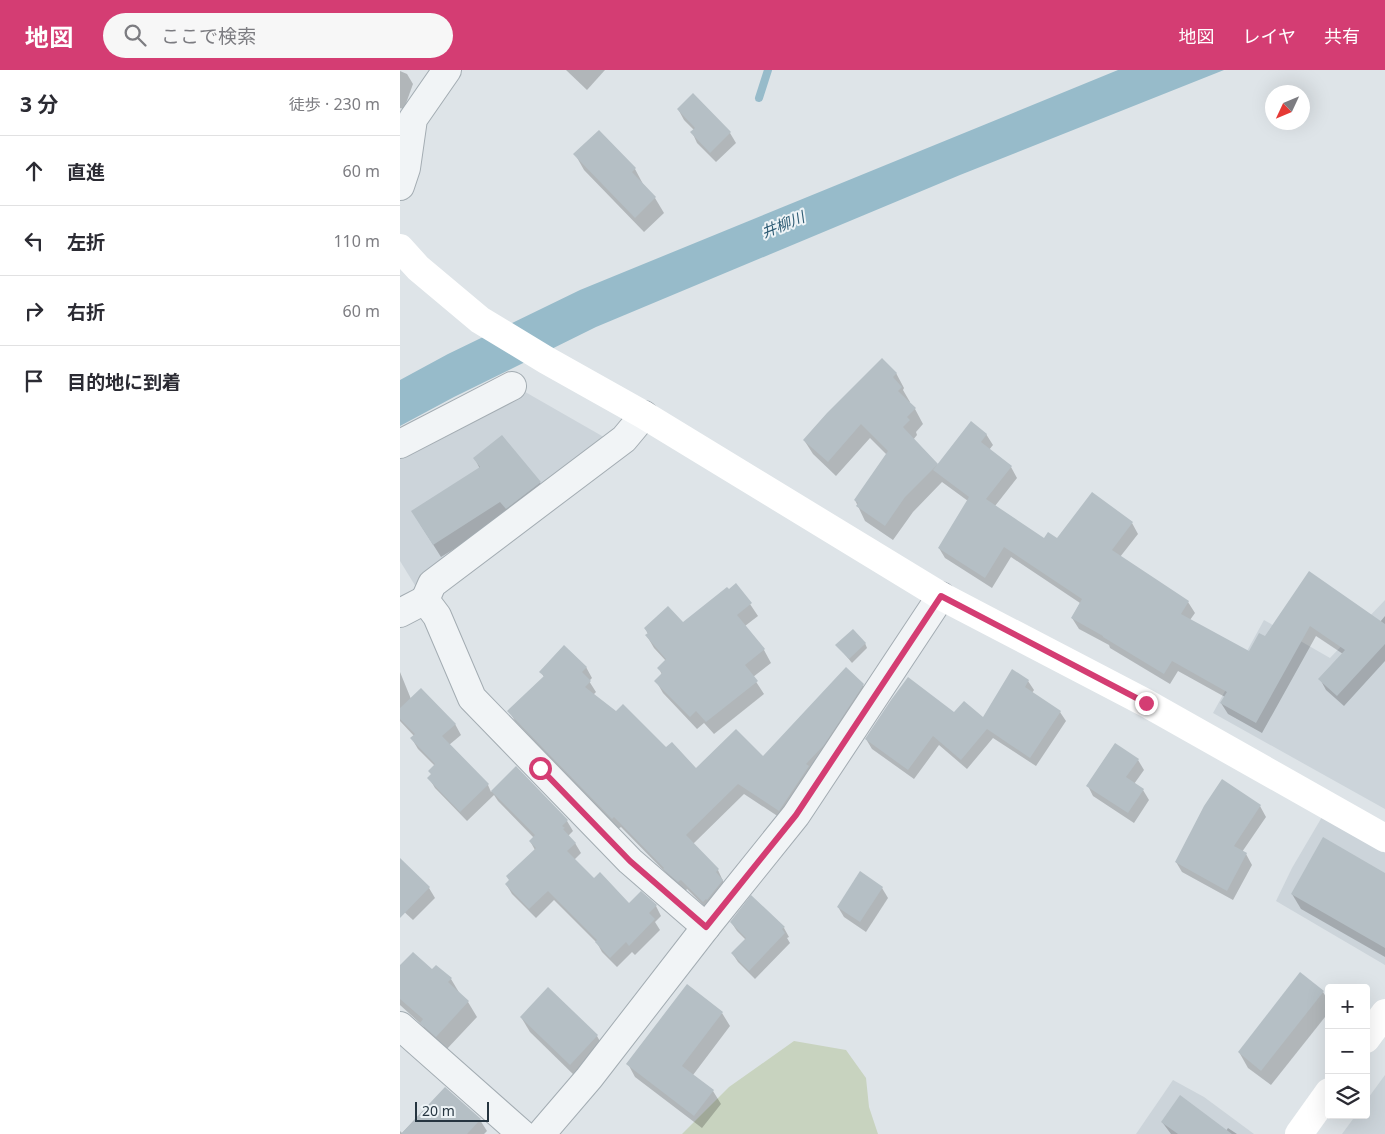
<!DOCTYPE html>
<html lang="ja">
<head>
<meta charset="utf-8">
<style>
	:root { --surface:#fff; --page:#f7f7f7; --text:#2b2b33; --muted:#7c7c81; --line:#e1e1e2; --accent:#d43d73 }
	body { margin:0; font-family:"Noto Sans","Noto Sans JP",sans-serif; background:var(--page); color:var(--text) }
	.controls { position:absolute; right:15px; bottom:15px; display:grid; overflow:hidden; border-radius:5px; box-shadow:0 5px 20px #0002 }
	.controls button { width:45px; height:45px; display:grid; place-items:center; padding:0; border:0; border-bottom:1px solid var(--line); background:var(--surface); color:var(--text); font:25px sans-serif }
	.compass { position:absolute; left:865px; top:15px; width:45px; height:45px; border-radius:50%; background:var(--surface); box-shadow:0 5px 20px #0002; rotate:226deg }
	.scale { position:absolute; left:15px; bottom:12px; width:74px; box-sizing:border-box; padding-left:5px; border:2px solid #263540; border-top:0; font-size:14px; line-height:18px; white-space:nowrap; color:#263540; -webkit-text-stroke:4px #edf3f6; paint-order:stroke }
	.stop { position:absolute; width:15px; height:15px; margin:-11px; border:4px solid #d43d73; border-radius:50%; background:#fff }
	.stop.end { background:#d43d73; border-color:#fff; box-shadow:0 1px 5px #0008 }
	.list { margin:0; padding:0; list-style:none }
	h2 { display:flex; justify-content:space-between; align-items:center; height:65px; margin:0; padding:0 20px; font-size:21px }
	h2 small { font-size:16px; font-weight:400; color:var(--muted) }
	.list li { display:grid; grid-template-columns:32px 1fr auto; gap:15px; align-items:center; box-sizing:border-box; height:70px; padding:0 20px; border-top:1px solid var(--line) }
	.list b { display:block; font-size:19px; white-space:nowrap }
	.list em { font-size:16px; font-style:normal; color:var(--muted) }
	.icon { flex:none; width:28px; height:28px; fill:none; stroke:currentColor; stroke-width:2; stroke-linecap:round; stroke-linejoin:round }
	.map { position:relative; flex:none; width:985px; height:1064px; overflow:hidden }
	header { display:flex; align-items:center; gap:30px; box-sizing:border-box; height:70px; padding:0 25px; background:var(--accent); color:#fff }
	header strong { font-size:24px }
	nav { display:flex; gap:28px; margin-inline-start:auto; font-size:18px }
	.search { width:350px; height:45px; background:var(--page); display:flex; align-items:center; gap:12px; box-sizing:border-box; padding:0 18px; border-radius:28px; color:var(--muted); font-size:19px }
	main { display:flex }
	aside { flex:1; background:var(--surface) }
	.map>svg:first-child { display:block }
	.built { fill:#ccd4da }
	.green { fill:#c8d3bf }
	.water { fill:#97bbca }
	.shadow { fill:#0003 }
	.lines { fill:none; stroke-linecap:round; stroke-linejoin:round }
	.stream { stroke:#97bbca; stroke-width:8 }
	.building { fill:#b5bfc5 }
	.street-casing { stroke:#a3acb2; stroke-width:30 }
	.street { stroke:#f1f4f6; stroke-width:28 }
	.secondary { stroke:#fff; stroke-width:28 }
	.route { stroke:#d43d73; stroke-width:6 }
	.labels { text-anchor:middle; stroke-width:4; stroke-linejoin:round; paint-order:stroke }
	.water-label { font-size:15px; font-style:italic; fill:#2f5d75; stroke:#edf3f6 }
</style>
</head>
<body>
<header>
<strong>地図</strong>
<div class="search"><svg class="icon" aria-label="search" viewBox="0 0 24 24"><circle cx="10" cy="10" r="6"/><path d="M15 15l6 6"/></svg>ここで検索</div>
<nav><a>地図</a><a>レイヤ</a><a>共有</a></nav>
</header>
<main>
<aside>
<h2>3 分<small>徒歩 · 230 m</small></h2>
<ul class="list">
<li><svg class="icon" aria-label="ahead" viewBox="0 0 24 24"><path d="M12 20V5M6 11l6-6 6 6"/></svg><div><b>直進</b></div><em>60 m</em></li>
<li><svg class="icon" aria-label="left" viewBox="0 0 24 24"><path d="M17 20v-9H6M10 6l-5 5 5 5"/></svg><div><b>左折</b></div><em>110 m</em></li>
<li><svg class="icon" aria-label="right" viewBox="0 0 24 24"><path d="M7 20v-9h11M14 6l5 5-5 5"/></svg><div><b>右折</b></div><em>60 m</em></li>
<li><svg class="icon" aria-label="arrive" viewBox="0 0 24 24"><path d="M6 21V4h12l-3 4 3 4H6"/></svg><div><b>目的地に到着</b></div></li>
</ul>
</aside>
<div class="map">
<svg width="985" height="1064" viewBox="0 0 985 1064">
	<rect width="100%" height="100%" fill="#dee4e8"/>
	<!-- built -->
	<g class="built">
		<path d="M 120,319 L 209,370 L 16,517 L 0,491 L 0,381 Z"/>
		<path d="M 985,530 L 985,739 L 813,643 L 864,550 L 930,588 Z"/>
		<path d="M 922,747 L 985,783 L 985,895 L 876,831 L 892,798 Z"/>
		<path d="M 985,1005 L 985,1064 L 942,1064 L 956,1045 L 966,1045 L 966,1031 Z"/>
		<path d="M 773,1010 L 804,1027 L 854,1064 L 736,1064 Z"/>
	</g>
	<!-- green -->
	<path class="green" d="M 394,971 L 446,980 L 466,1008 L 469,1037 L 478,1064 L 282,1064 L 329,1017 Z"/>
	<!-- water -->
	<path class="water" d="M 718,0 L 824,0 L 560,105 L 196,257 L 54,327 L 0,356 L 0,310 L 48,284 L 180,220 Z"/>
	<!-- shadow -->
	<g class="shadow">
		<path d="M 166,0 L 205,0 L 187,20 Z"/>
		<path d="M 0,1 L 7,4 L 13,14 L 4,39 L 0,38 Z"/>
		<path d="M 293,25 L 330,63 L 336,73 L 316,92 L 297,73 L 292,62 L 294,60 L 284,50 L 278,39 Z"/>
		<path d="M 175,84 L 235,99 L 243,114 L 255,128 L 264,143 L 244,162 L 184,100 Z"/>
		<path d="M 496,303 L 504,318 L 503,320 L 510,332 L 508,333 L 515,339 L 523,354 L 516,362 L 517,365 L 513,370 L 538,395 L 586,364 L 593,375 L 589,380 L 611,397 L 617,408 L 595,436 L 644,469 L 657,470 L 732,453 L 738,464 L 720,487 L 788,532 L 795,543 L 790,550 L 849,583 L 865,567 L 909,503 L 980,552 L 985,546 L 985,591 L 944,636 L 926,620 L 920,609 L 943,584 L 916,566 L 862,663 L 828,644 L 821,633 L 825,627 L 778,601 L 770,614 L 710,578 L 709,575 L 679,559 L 672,548 L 680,533 L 611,487 L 592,518 L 545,488 L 539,478 L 568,431 L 542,412 L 513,442 L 493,470 L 465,451 L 455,430 L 487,385 L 470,368 L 436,406 L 413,384 L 404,370 Z"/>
		<path d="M 102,366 L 140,413 L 148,426 L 109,445 L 41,487 L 20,454 L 80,399 L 75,389 Z"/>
		<path d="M 350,534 L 358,546 L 345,556 L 364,580 L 371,593 L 353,607 L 364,624 L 314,664 L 304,653 L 297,659 L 263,623 L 256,611 L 262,605 L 259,598 L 266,591 L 254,578 L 247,566 L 248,564 L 245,558 L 283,553 Z"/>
		<path d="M 465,573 L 467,578 L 452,593 L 437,575 Z"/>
		<path d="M 186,597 L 192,608 L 189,611 L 196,622 L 193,625 L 296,700 L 363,688 L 463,615 L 469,625 L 385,751 L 344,724 L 293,774 L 318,800 L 328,822 L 309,841 L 287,819 L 285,822 L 270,809 L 267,804 L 221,757 L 218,759 L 115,651 L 109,641 L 144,607 L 141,602 Z"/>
		<path d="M 0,602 L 11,629 L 55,654 L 61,665 L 49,675 L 88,715 L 91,722 L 116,697 L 167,751 L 173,761 L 168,766 L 175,773 L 181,783 L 174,790 L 194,809 L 229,834 L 256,836 L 261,846 L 255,852 L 260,860 L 235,885 L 232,882 L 217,897 L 202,882 L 197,873 L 154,830 L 136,848 L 112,824 L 106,814 L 135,780 L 130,771 L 134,768 L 98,731 L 94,725 L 67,751 L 35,718 L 29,708 L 32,705 L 35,696 L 18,679 L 12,669 L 14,666 L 0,651 Z"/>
		<path d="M 628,611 L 634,620 L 632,623 L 660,642 L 666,651 L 636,696 L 593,668 L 567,699 L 539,675 L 514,709 L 472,679 L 466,669 L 554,644 L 583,649 Z"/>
		<path d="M 738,690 L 744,700 L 734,714 L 743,720 L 749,730 L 734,753 L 693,726 L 688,716 Z"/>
		<path d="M 860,736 L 866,747 L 842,782 L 846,784 L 852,795 L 833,830 L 782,802 L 776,792 Z"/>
		<path d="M 0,789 L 29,818 L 35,828 L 13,850 L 0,838 Z"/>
		<path d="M 985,804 L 985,887 L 901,839 L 892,824 Z"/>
		<path d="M 482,818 L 488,828 L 466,862 L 444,847 L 438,837 Z"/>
		<path d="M 331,852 L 384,858 L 389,867 L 387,868 L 390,873 L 355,909 L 338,892 L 332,883 L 346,870 L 337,861 Z"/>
		<path d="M 0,897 L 32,901 L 51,909 L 60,924 L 68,932 L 77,947 L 45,981 L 30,968 L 23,956 L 0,935 Z"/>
		<path d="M 148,919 L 197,966 L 206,982 L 179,1010 L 130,962 L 121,947 Z"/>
		<path d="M 923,922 L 929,932 L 929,942 L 871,1015 L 848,998 L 839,982 Z"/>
		<path d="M 322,943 L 330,956 L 293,1005 L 313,1021 L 321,1034 L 302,1058 L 235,1007 L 228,994 Z"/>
		<path d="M 45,1018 L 80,1050 L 87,1061 L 84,1064 L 0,1064 L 0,1061 L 2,1063 Z"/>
		<path d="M 762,1052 L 826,1061 L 828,1058 L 837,1064 L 771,1064 Z"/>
	</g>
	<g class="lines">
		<!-- stream -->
		<path class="stream" d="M 359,28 L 368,0"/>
	</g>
	<!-- building -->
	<g class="building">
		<path d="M 293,23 L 331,62 L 310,83 L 290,62 L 295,58 L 277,39 Z"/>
		<path d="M 199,60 L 236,98 L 232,102 L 256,127 L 235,148 L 173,84 Z"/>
		<path d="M 482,288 L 497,303 L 493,307 L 502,317 L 498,321 L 516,338 L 507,347 L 510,350 L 503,357 L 538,394 L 505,427 L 485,456 L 456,436 L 458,433 L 454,430 L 488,381 L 461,354 L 428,392 L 403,370 L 427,343 Z"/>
		<path d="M 571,351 L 587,364 L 581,372 L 612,396 L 586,429 L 644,468 L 648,462 L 657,468 L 692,422 L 733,452 L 712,480 L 789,531 L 781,544 L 849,581 L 859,563 L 865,566 L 909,501 L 985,554 L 985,574 L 937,626 L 918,609 L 945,580 L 910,556 L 856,653 L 820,633 L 827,622 L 772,591 L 764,604 L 703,567 L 703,566 L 671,548 L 682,529 L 604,477 L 585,508 L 538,478 L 569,427 L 533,400 Z"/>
		<path d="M 102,365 L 141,412 L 106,439 L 100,432 L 33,475 L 11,441 L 80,397 L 73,388 Z"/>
		<path d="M 336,513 L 352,533 L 337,545 L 365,579 L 345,595 L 358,611 L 306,652 L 296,641 L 290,647 L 254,611 L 262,603 L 257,598 L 266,589 L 245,565 L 248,563 L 244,558 L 268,536 L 283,552 L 327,517 L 329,519 Z"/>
		<path d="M 453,559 L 466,573 L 449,589 L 435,575 Z"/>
		<path d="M 164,575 L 187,597 L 182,602 L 191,611 L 185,617 L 216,641 L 223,634 L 266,677 L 272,672 L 296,698 L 336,659 L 363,686 L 446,597 L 464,614 L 424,675 L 406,694 L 409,696 L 379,741 L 338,714 L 286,765 L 319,799 L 316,802 L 323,810 L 307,830 L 306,829 L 303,832 L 281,810 L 278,812 L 263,799 L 264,798 L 214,747 L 212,749 L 107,641 L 144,606 L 139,602 Z"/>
		<path d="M 612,599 L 629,610 L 625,617 L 661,641 L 630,688 L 587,659 L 561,690 L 533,666 L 508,700 L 465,669 L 491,630 L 508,607 L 554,642 L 564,631 L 583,647 Z"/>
		<path d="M 21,618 L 56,654 L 42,666 L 89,714 L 60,742 L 27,708 L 31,704 L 28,701 L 35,694 L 10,668 L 15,664 L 0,649 L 0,638 Z"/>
		<path d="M 715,673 L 739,689 L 726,707 L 744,719 L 728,743 L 686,716 Z"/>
		<path d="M 116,696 L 168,750 L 162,756 L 165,758 L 163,759 L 176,773 L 167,781 L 194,808 L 200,802 L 229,833 L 241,821 L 257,835 L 249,843 L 255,849 L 229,876 L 226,872 L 210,888 L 195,872 L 197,870 L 148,821 L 129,839 L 105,814 L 109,810 L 106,806 L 136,778 L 129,771 L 135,765 L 91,721 Z"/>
		<path d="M 822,709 L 861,735 L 834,776 L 847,783 L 827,821 L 775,792 L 804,736 Z"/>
		<path d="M 923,767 L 985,803 L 985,878 L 891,824 Z"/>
		<path d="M 0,788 L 30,817 L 0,848 Z"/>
		<path d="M 460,801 L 483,817 L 460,852 L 437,837 Z"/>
		<path d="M 351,825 L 385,857 L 382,859 L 385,863 L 349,901 L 331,883 L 346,868 L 330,852 Z"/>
		<path d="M 13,882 L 32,899 L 36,895 L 52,908 L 48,912 L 69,931 L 36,967 L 20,953 L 23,949 L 0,929 L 0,895 Z"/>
		<path d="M 900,902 L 924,921 L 861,1001 L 838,982 Z"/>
		<path d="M 287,914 L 323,942 L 282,996 L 314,1020 L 294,1046 L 226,994 Z"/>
		<path d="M 148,917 L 198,965 L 170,995 L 120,947 Z"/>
		<path d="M 45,1017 L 81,1049 L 67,1064 L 1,1064 Z"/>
		<path d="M 780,1025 L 832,1064 L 778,1064 L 761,1052 Z"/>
	</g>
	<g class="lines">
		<defs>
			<g id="street">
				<path d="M 0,116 L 6,98 L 13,49 L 47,0"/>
				<path d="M 244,345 L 224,369 L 32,514 L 25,530 L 37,546 L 72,628 L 230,791 L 306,857"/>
				<path d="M 0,374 L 112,316"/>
				<path d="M 0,543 L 25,530"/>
				<path d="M 0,956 L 122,1064"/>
				<path d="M 141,1064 L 189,1008 L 306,857 L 396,745 L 541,526"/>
			</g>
		</defs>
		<!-- street casing -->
		<use href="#street" class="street-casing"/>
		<!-- street -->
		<use href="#street" class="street"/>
		<!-- secondary -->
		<g class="secondary">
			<path d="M 0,178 L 18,198 L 80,250 L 146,290 L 244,345 L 541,526 L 746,633 L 985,768"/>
			<path d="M 966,969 L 985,943"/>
			<path d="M 899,1064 L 929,1022"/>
		</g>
	</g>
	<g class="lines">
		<!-- route -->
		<path class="route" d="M 140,698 L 230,791 L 306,857 L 396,745 L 541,526 L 746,633"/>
	</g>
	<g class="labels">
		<!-- water labels -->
		<g class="water-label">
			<text transform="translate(383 155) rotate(-22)" y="5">井柳川</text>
		</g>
	</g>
</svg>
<div class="controls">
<button>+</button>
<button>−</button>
<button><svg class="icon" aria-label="layers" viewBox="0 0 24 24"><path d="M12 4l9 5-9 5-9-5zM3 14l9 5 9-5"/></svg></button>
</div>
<svg class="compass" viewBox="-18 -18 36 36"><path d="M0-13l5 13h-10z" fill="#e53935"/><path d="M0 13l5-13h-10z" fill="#7c7c81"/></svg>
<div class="scale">20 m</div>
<div class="stop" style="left:140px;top:698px"></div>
<div class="stop end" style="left:746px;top:633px"></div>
</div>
</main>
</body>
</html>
